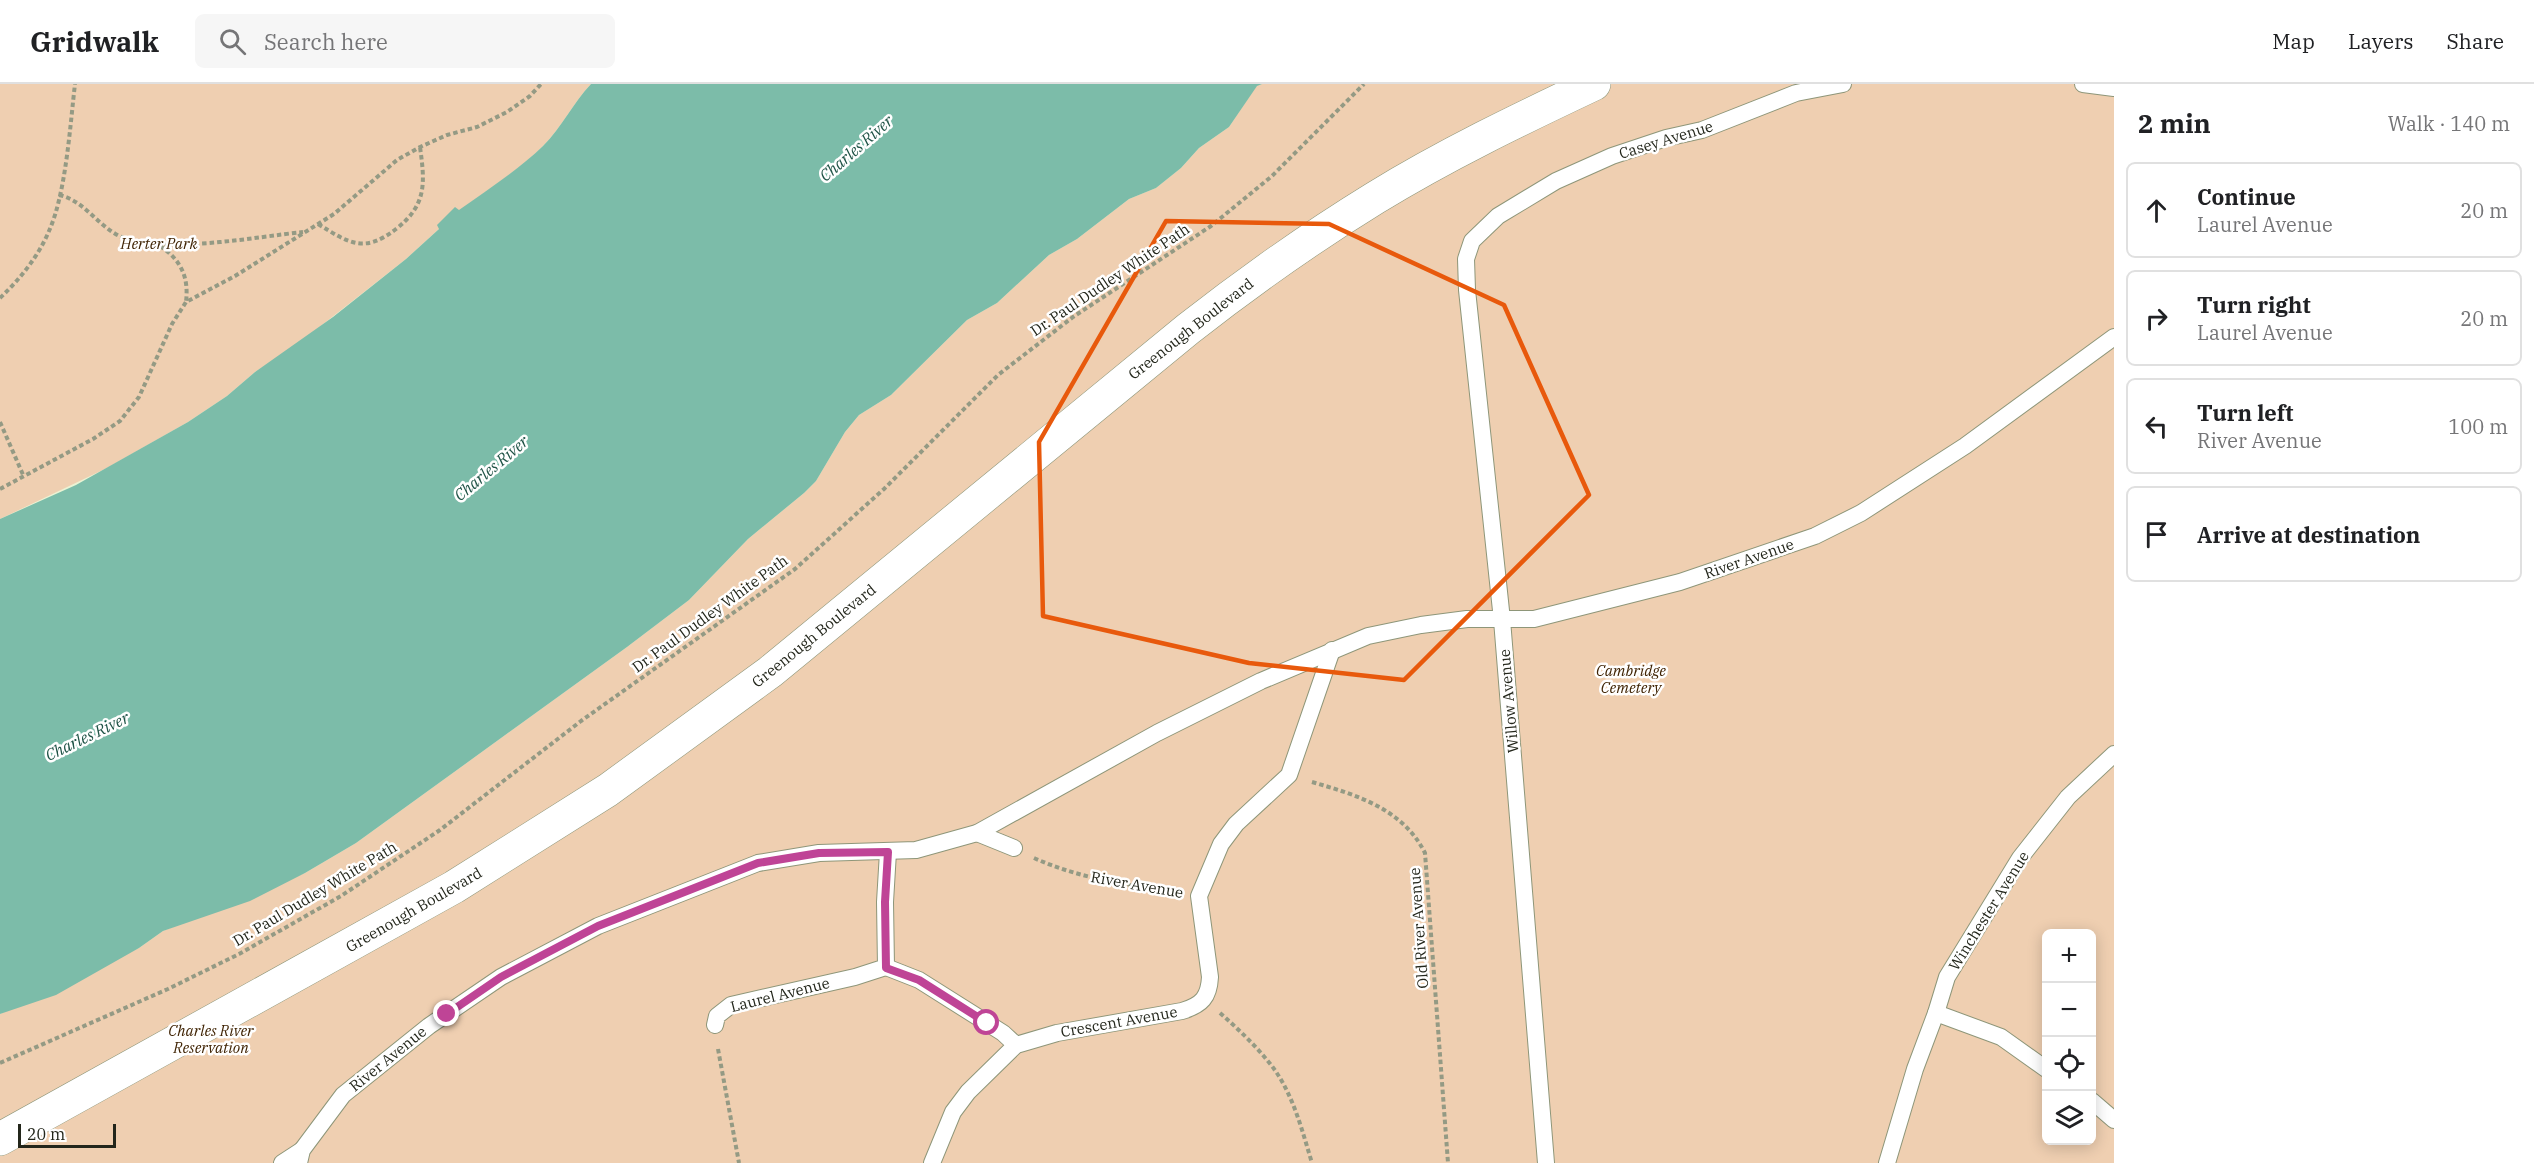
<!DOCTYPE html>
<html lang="en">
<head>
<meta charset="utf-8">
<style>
	:root { --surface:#fff; --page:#f6f6f6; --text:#202124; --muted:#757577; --line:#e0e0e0 }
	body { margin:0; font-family:"IBM Plex Serif",serif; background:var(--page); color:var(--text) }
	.controls { position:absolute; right:18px; bottom:18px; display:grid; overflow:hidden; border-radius:9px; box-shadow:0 3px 15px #0003 }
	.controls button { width:54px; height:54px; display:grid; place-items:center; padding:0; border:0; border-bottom:2px solid var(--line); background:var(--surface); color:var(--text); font:30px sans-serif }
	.scale { position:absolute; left:18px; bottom:15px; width:98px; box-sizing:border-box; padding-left:6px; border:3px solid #23261b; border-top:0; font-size:16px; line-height:21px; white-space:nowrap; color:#23261b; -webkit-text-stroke:4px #fff; paint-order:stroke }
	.stop { position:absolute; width:18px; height:18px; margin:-14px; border:4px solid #bf4496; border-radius:50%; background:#fff }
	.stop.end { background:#bf4496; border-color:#fff; box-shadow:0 2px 6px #0008 }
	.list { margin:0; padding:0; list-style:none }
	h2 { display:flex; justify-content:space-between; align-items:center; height:78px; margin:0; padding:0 24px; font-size:26px }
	h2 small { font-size:20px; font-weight:400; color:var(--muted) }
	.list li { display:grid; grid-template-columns:39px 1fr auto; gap:18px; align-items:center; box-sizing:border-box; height:96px; margin:0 12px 12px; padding:0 12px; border:2px solid var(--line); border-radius:9px }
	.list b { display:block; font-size:22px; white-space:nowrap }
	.list p { margin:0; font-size:20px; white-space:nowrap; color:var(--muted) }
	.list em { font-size:20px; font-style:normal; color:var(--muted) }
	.icon { flex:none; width:33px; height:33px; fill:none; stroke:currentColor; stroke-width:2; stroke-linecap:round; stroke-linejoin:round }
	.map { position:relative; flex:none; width:2114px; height:1079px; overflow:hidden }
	header { display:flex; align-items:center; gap:36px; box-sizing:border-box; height:84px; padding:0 30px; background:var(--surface); border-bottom:2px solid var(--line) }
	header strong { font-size:28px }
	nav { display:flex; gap:33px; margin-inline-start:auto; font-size:21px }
	.search { width:420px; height:54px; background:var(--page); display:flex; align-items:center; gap:15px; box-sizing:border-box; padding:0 21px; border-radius:9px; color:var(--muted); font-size:22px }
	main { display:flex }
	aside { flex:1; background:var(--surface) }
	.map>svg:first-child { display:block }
	.green { fill:#efcfb1; fill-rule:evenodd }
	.water { fill:#7cbca9 }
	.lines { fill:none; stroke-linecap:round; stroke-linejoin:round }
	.lane-casing { stroke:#8e9679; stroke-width:18 }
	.secondary-casing { stroke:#8e9679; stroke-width:34 }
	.path { stroke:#949a84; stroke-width:4; stroke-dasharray:4.5 3; stroke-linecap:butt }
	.lane { stroke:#fff; stroke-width:16 }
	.secondary { stroke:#fff; stroke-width:33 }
	.route { stroke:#bf4496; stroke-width:8 }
	.marked { fill:none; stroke:#e8590c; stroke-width:4.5; stroke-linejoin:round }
	.labels { text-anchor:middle; stroke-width:5; stroke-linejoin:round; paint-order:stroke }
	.street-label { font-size:15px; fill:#23261b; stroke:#fff }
	.park-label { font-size:15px; font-style:italic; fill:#402404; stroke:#fff }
	.water-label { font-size:16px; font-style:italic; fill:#1f5346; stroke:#fff }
</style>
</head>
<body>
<header>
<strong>Gridwalk</strong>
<div class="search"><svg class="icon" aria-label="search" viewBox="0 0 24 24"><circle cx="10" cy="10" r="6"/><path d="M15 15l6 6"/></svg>Search here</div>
<nav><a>Map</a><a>Layers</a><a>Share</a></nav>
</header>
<main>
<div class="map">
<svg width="2114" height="1079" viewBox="0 0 2114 1079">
	<rect width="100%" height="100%" fill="#ebf3d4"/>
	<!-- green -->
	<g class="green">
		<path d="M 0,0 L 591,0 C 573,19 562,43 543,62 C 518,87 487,106 459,127 L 455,124 L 440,144 L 406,175 L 294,263 L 255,288 L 227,312 L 188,338 L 107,384 L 0,435 Z"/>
		<path d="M 1262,0 L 2114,0 L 2114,1079 L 0,1079 L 0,930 L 139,864 L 163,847 L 305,789 L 356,759 L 627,563 L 689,516 L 748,455 L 804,409 L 816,397 L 845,348 L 859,331 L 891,311 L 967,236 L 997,219 L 1049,171 L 1077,155 L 1129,115 L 1156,104 L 1181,84 L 1199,64 L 1229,43 L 1257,1 ZM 2046,850 L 2092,850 L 2092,1056 L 2046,1056 Z"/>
	</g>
	<!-- water -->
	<path class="water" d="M 591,0 L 1262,0 L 1257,2 L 1229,43 L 1199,64 L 1181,84 L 1156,104 L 1129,115 L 1077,155 L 1049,171 L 997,219 L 967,236 L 891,311 L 859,331 L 845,348 L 816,397 L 804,409 L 748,455 L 689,516 L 627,563 L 356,759 L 305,789 L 250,817 L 163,847 L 139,864 L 56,911 L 0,930 L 0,435 L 76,401 L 188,338 L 227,312 L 255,288 L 333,233 L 406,175 L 439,145 L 437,141 L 455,123 L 459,126 C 487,106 518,86 543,62 C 562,43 573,19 591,0 Z"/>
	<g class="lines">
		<defs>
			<g id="lane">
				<path d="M 2083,0 L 2114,4"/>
				<path d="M 977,749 L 1014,764"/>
				<path d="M 886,883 L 919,896 L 1003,949 L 1016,961"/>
				<path d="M 1936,929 L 2001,953 L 2046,985"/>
				<path d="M 715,941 L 717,932 L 731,921 L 855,893 L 886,883 L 885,818 L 888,768"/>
				<path d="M 2092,1017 L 2114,1036"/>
				<path d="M 282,1079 L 302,1066"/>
				<path d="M 299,1079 L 302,1066 L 343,1011 L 429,942 L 501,893 L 598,842 L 758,779 L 819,769 L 916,766 L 977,749 L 1157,649 L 1261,597 L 1368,552 L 1421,541 L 1467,535 L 1534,535 L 1680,498 L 1815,452 L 1861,429 L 1965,362 L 2114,253"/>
				<path d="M 932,1079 L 953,1028 L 968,1008 L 1016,961 L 1057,949 L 1182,927 C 1202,921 1209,913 1210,893 L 1199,812 L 1221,760 L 1236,740 L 1289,691 L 1332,566"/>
				<path d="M 1546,1079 L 1502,536 L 1467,206 L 1466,175 L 1472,157 L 1498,132 L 1556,97 L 1612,72 L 1666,54 L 1702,46 L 1796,9 L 1843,0"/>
				<path d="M 1887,1079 L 1915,985 L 1936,929 L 1947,893 L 2020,774 L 2068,713 L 2114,670"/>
			</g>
			<path id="secondary" d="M 0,1055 L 454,803 L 608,706 L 770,588 L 1188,245 C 1248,198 1310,154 1375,114 C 1445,71 1520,35 1594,0"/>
		</defs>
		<!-- lane casing -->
		<use href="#lane" class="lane-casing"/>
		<!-- secondary casing -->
		<use href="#secondary" class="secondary-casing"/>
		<!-- path -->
		<g class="path">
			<path d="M 59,111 C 87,117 100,147 127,155 C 172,169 255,153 303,148"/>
			<path d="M 318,140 C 349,159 364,170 396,145 C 427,121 425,99 420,63"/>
			<path d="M 160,162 C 181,176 189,193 186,218"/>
			<path d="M 0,214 C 20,195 38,173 49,147 C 66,109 70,42 75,0"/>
			<path d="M 0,338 L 24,393"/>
			<path d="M 0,405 L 93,355 L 120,337 L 139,313 L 172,240 L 186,218 L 235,192 L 334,130 L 397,76 L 420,63 L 447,51 L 477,43 L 507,28 L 530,12 L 541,0"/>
			<path d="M 1312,698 C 1357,711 1403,725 1425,769 L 1448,1079"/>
			<path d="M 1034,774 C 1078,794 1127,801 1175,808"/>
			<path d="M 1220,929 C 1237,944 1253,959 1267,976 C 1292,1005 1301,1043 1312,1079"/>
			<path d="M 718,965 L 739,1079"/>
			<path d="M 0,979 L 168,905 L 239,870 L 341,812 L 440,746 L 581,637 L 795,485 L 884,405 L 998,291 L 1073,233 L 1211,142 L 1272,92 L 1364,0"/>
		</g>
		<!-- lane -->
		<use href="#lane" class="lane"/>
		<!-- secondary -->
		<use href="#secondary" class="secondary"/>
	</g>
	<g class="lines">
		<!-- route -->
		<path class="route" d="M 447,930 L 501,893 L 598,842 L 758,779 L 819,769 L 888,768 L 885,818 L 886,884 L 919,896 L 987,939"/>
	</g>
	<!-- marked area -->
	<path class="marked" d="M 1166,137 L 1329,140 L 1504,221 L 1589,411 L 1404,596 L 1249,579 L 1043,532 L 1039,358 Z"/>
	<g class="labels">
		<!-- street labels -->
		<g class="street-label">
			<text transform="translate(1666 56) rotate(-17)" y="5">Casey Avenue</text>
			<text transform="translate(1110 196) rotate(-34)" y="5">Dr. Paul Dudley White Path</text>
			<text transform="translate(1191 245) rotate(-38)" y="5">Greenough Boulevard</text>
			<text transform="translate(1749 475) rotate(-19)" y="5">River Avenue</text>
			<text transform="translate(710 530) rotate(-36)" y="5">Dr. Paul Dudley White Path</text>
			<text transform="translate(814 552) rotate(-39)" y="5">Greenough Boulevard</text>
			<text transform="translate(1509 617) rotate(-95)" y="5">Willow Avenue</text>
			<text transform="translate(1137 801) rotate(10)" y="5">River Avenue</text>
			<text transform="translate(315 810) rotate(-31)" y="5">Dr. Paul Dudley White Path</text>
			<text transform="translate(414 826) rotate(-30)" y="5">Greenough Boulevard</text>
			<text transform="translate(1989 827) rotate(-58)" y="5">Winchester Avenue</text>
			<text transform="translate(1419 844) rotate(-94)" y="5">Old River Avenue</text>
			<text transform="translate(780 911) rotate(-14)" y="5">Laurel Avenue</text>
			<text transform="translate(1119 938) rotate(-10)" y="5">Crescent Avenue</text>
			<text transform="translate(388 975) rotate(-39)" y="5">River Avenue</text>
		</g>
		<!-- park labels -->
		<g class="park-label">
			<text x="159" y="165">Herter Park</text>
			<text x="1631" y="592">Cambridge<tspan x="1631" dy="17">Cemetery</tspan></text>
			<text x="211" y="952">Charles River<tspan x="211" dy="17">Reservation</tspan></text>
		</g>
		<!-- water labels -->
		<g class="water-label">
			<text transform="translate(856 64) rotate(-41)" y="6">Charles River</text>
			<text transform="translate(491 384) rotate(-40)" y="6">Charles River</text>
			<text transform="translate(87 652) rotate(-26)" y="6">Charles River</text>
		</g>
	</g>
</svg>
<div class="controls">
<button>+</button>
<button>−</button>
<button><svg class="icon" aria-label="locate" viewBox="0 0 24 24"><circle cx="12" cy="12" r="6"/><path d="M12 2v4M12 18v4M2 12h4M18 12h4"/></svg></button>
<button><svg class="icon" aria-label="layers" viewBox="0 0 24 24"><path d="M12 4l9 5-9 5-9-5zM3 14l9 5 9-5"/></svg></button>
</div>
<div class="scale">20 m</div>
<div class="stop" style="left:987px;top:939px"></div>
<div class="stop end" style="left:447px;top:930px"></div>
</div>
<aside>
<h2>2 min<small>Walk · 140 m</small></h2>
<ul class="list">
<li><svg class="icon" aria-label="ahead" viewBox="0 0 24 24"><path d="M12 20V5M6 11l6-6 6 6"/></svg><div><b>Continue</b><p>Laurel Avenue</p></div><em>20 m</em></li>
<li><svg class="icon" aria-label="right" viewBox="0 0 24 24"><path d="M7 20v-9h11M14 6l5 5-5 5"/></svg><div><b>Turn right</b><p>Laurel Avenue</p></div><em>20 m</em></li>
<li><svg class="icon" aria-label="left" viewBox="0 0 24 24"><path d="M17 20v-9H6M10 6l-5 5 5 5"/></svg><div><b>Turn left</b><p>River Avenue</p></div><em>100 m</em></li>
<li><svg class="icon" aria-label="arrive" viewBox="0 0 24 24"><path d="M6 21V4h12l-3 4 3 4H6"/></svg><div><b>Arrive at destination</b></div></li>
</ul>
</aside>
</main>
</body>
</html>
